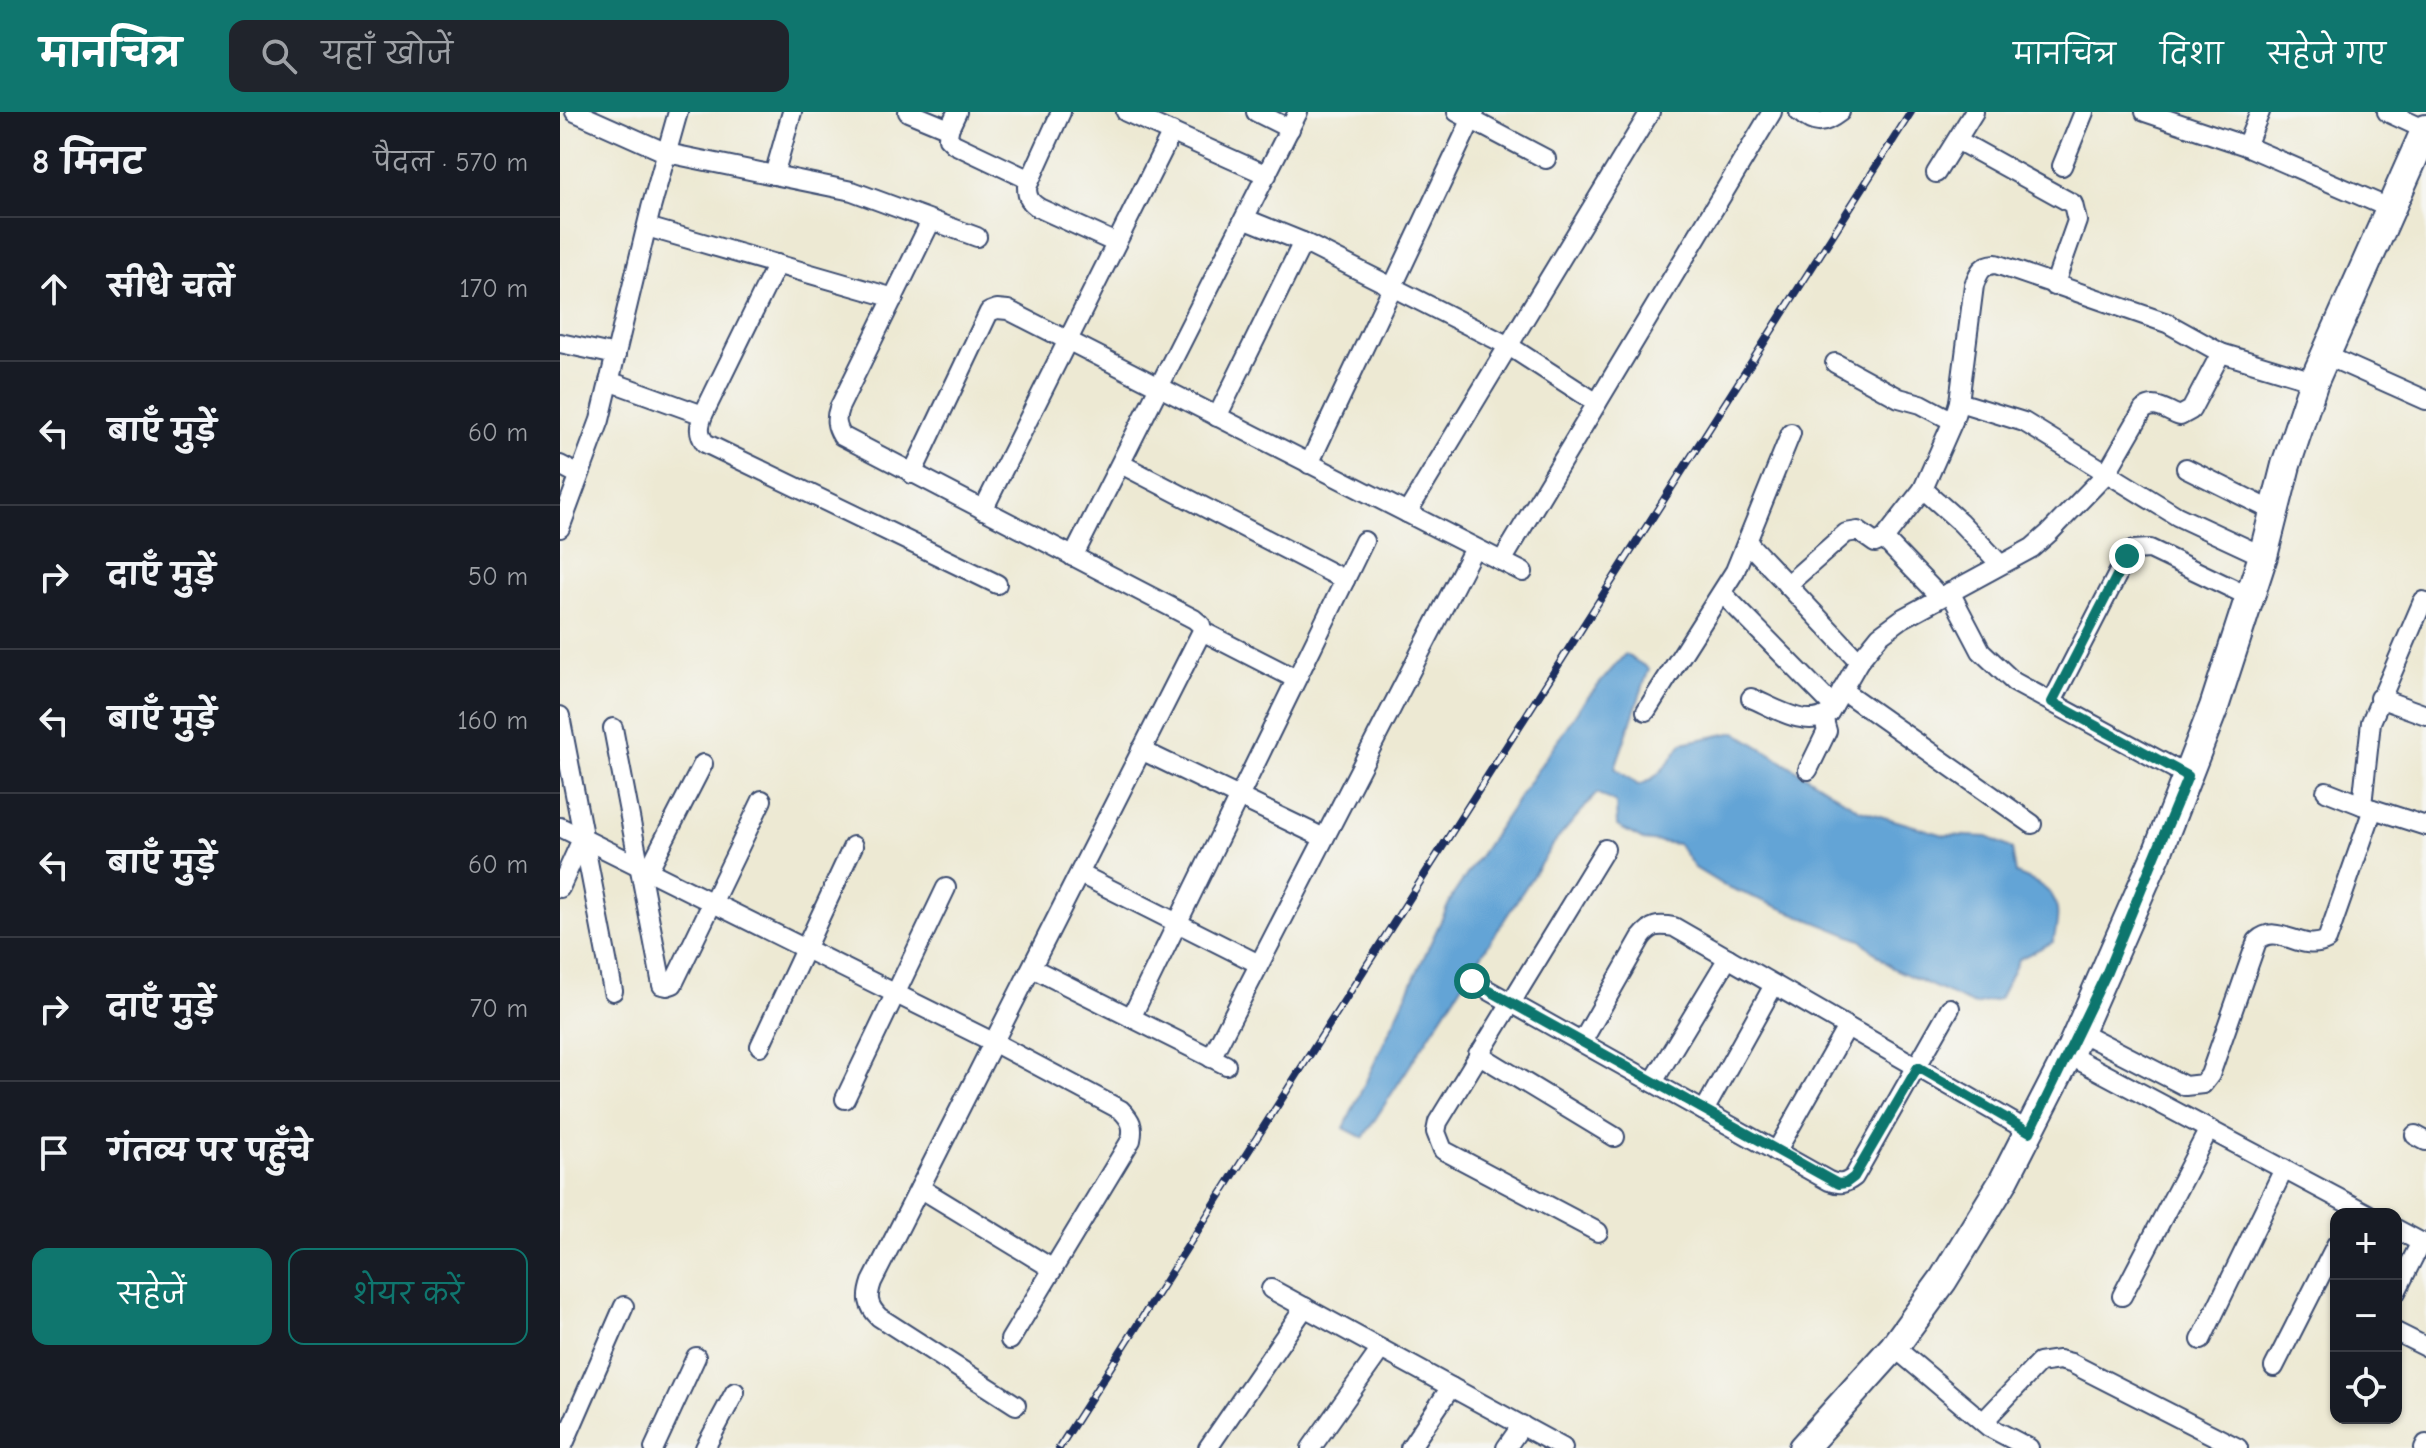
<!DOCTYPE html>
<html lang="hi">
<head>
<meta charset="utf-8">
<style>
	:root { --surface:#171b24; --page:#20242c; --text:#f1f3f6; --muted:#9ea1a6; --line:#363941; --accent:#0f766e }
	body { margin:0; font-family:"Comic Neue","Playpen Sans Deva",sans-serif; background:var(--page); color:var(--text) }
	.controls { position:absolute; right:24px; bottom:24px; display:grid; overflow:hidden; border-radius:16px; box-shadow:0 2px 6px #0004 }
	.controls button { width:72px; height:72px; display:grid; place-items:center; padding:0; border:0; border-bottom:2px solid var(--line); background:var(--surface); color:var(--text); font:40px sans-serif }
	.stop { position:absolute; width:24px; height:24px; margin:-18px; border:6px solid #0f766e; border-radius:50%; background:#fff }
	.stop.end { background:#0f766e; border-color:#fff; box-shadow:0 2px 8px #0008 }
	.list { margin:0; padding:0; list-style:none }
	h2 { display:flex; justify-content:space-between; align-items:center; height:104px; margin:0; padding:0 32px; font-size:34px }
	h2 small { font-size:26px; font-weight:400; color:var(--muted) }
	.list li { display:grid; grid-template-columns:52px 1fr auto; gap:24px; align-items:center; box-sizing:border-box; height:144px; padding:0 32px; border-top:2px solid var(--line) }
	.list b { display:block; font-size:30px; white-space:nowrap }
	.list em { font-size:26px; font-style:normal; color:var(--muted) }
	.actions { display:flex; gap:16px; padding:24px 32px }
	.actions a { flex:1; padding:18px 0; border:2px solid var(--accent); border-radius:16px; text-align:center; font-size:28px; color:var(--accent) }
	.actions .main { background:var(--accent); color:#fff }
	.icon { flex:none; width:44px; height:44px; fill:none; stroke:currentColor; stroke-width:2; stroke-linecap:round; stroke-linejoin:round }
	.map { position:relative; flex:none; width:1866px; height:1336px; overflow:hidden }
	header { display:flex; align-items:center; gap:48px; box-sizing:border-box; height:112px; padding:0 40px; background:var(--accent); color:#fff }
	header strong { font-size:38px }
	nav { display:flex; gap:44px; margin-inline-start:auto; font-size:28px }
	.search { width:560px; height:72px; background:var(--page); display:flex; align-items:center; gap:20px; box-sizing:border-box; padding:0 28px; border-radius:16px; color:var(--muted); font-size:30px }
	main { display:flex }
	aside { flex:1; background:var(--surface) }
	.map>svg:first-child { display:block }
	.water { fill:#63a4d6; stroke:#3f6a9a; stroke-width:2 }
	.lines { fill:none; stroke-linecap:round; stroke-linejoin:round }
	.minor-casing { stroke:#3a4b70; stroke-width:22 }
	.primary-casing { stroke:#3a4b70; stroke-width:32 }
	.minor { stroke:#fff; stroke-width:18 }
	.primary { stroke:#fff; stroke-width:28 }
	.rail-casing { stroke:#1b2f5e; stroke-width:8 }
	.rail { stroke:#f6f6f2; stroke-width:5; stroke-dasharray:15; stroke-linecap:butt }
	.route { stroke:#0f766e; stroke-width:10 }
</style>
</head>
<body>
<header>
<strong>मानचित्र</strong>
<div class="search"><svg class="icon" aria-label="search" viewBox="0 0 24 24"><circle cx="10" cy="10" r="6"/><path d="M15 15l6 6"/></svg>यहाँ खोजें</div>
<nav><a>मानचित्र</a><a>दिशा</a><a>सहेजे गए</a></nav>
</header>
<main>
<aside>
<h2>8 मिनट<small>पैदल · 570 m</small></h2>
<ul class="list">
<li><svg class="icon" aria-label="ahead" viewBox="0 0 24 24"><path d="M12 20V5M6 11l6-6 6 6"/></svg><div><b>सीधे चलें</b></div><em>170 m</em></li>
<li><svg class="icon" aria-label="left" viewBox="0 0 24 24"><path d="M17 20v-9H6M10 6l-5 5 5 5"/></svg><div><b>बाएँ मुड़ें</b></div><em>60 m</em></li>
<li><svg class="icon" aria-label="right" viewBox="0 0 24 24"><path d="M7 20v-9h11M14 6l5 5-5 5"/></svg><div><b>दाएँ मुड़ें</b></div><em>50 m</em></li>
<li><svg class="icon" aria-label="left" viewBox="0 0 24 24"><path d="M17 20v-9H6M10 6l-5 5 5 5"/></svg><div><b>बाएँ मुड़ें</b></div><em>160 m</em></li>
<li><svg class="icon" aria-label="left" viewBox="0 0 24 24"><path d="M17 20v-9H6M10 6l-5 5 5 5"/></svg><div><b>बाएँ मुड़ें</b></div><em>60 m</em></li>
<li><svg class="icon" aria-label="right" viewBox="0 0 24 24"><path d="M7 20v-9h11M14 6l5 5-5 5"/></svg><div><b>दाएँ मुड़ें</b></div><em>70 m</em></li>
<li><svg class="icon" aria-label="arrive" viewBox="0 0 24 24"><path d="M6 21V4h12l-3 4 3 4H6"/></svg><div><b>गंतव्य पर पहुँचे</b></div></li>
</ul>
<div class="actions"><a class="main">सहेजें</a><a>शेयर करें</a></div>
</aside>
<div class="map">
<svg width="1866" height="1336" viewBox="0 0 1866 1336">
	<rect width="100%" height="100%" fill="#f6f6f2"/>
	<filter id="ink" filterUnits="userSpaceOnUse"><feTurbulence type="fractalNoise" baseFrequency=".0125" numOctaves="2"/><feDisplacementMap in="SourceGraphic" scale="16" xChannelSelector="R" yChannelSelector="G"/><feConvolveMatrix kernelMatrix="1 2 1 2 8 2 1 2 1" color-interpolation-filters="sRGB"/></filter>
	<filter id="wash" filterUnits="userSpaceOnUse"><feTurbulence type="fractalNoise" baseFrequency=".006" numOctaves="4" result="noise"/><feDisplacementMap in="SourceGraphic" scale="32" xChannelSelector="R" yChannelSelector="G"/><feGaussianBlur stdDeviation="1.8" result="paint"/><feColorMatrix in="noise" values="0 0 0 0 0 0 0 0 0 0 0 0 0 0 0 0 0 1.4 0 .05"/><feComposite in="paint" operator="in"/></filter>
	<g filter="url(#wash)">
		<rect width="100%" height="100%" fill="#ede9d3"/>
		<!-- water -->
		<path class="water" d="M 1065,542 L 1089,557 L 1055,656 L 1078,673 C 1098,669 1111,647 1122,631 L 1176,620 L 1300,698 L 1384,723 L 1428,725 L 1452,737 L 1456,762 C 1495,777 1504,788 1493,830 L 1459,847 L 1439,887 L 1414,893 L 1332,856 L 1301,828 L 1163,773 L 1135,756 L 1118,732 L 1083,728 L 1057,714 L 1056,691 L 1037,681 L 994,731 L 803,1026 L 784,1016 L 893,783 L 1022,592 Z"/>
	</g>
	<g filter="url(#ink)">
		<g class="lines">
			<defs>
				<g id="minor">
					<path d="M 15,0 L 107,41 L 292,79 L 417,125"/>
					<path d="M 348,0 L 389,17 L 397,0"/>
					<path d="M 501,0 L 467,75 C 467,86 470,90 479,96 L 556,131"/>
					<path d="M 566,0 L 707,63"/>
					<path d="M 696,0 L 730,17"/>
					<path d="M 897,0 L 986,47"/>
					<path d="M 1239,0 C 1255,14 1263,13 1280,0"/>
					<path d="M 1585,0 L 1686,34 L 1829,96"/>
					<path d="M 1827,0 L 1866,18"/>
					<path d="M 389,17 L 388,26 L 394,32 L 470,68"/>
					<path d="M 1397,28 L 1513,92 L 1517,109 L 1494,174"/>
					<path d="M 1686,34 L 1700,0"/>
					<path d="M 1502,54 L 1524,0"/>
					<path d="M 1376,61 L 1414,0"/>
					<path d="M 214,63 L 232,0"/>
					<path d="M 686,107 L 743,130 L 949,234 L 1037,291"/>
					<path d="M 371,109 L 279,296 C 275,307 276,314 282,324 L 634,507 L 641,513 L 642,519 L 736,567"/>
					<path d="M 87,115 L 334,186"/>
					<path d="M 217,152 L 143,303 C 139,314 138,321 145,331 L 437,472"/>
					<path d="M 0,231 L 56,243"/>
					<path d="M 1765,243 L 1866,288"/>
					<path d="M 1275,251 L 1339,286 L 1361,292 L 1393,309"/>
					<path d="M 49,269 L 143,303"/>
					<path d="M 1399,290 L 1464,310 L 1617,404 L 1703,444"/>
					<path d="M 657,305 L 743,130"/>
					<path d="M 561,352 L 785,468"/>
					<path d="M 749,352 L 915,0"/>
					<path d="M 0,353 L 19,363"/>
					<path d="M 1626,356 L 1715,400"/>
					<path d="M 352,362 L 429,200 L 437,197 L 448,198 L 963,460"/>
					<path d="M 1363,377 L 1400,410 L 1440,452"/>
					<path d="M 423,398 L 612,20"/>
					<path d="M 847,401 L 1090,0"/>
					<path d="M 0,416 L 40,308 L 91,96 L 118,0"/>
					<path d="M 1187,430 L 1299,549"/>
					<path d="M 513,445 L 738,0"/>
					<path d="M 942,449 L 1212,0"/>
					<path d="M 1227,473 L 1286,421 L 1298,419 L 1315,431 L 1324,427"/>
					<path d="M 1390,480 L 1421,539 L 1454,570 L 1628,664"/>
					<path d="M 1162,481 L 1273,594"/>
					<path d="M 1380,485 L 1324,427 L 1363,377 L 1393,309 L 1399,290 L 1414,173 C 1419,160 1421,153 1436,152 L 1607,211 L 1661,241 L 1754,269"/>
					<path d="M 1282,578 L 1472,712"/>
					<path d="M 1191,586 C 1213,595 1247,618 1269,601 L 1299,549 L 1320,523 L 1343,506 L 1472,436 L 1489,421 L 1546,362 L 1583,298 C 1596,288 1607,300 1620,304 L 1631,298 L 1661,241"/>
					<path d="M 1819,586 L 1866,603"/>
					<path d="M 1492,590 L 1567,444 L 1573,438 L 1590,437 L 1690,485"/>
					<path d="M 1086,599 L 1175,459 L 1231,321"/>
					<path d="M 0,604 L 53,879"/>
					<path d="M 53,616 L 102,873 L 107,874 L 113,872 L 202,688"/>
					<path d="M 581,638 L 764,726"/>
					<path d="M 1248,658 L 1267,619 L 1263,605"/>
					<path d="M 1766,679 L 1812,697"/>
					<path d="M 1802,693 L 1811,610 L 1863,489 L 1866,491"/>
					<path d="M 0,715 L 435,931 L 561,998 C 571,1008 574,1014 571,1028 L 450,1228"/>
					<path d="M 88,759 L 143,652"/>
					<path d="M 520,762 L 699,852"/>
					<path d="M 0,776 L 22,727"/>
					<path d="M 472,856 L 666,953"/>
					<path d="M 912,869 L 1269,1069 C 1279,1073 1285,1072 1294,1065 L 1390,896"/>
					<path d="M 571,906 L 804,429"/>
					<path d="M 1520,920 L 1625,974 L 1643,972 L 1650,963 L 1697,829 C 1718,809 1741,842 1767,828 L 1813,697 L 1866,714"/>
					<path d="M 1022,930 L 1081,826 C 1091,813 1098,812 1114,815 L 1470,1020"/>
					<path d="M 200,934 L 293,734"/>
					<path d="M 918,942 L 1055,1025"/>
					<path d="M 1509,943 L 1808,1102"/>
					<path d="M 651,946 L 914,436"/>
					<path d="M 1093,970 L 1168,846"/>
					<path d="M 285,987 L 386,776"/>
					<path d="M 1144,999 L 1214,873"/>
					<path d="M 1855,1023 L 1866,1029"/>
					<path d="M 1216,1040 L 1287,915"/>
					<path d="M 360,1076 L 493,1157"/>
					<path d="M 1836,1117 L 1866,1133"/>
					<path d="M 1038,1120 L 883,1038 L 876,1020 L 878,1010 L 1045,737"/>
					<path d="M 711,1177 L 1003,1336"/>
					<path d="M 1836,1180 L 1861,1130"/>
					<path d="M 1562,1184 L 1649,1017"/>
					<path d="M 1836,1220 L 1866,1235"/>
					<path d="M 1641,1228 L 1724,1057"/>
					<path d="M 1334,1235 L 1429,1315 L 1469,1336"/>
					<path d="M 1714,1255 L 1776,1133"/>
					<path d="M 456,1293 L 319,1205 C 307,1193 307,1185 312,1170 L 642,519"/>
					<path d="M 1423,1310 L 1479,1251 L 1499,1248 L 1511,1251 L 1678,1336"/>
					<path d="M 2,1336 L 64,1194"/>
					<path d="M 94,1336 L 136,1245"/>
					<path d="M 145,1336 L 175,1280"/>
					<path d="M 648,1336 L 745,1195"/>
					<path d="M 751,1336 L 821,1237"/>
					<path d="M 850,1336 L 891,1275"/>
					<path d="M 946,1336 L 962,1313"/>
					<path d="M 1864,1336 L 1866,1332"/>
				</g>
				<path id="primary" d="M 1243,1336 L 1334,1235 L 1383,1168 L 1443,1070 L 1511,937 L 1598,739 L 1654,595 L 1703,444 L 1726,353 L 1754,269 L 1866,17"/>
			</defs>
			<!-- minor casing -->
			<use href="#minor" class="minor-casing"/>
			<!-- primary casing -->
			<use href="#primary" class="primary-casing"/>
			<!-- minor -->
			<use href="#minor" class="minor"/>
			<!-- primary -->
			<use href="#primary" class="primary"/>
			<defs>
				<path id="rail" d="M 499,1336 L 1351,0"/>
			</defs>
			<!-- rail casing -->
			<use href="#rail" class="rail-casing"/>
			<!-- rail -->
			<use href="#rail" class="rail"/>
		</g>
	</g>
	<g class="lines" filter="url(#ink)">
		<!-- route -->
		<path class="route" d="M 912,869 L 1278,1072 L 1286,1071 L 1294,1065 L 1358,955 L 1470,1020 L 1547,860 L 1628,664 L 1492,590 L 1567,444"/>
	</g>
</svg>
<div class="controls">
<button>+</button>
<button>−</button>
<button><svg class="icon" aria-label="locate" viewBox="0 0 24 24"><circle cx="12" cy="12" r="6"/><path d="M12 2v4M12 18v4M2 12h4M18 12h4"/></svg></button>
</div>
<div class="stop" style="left:912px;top:869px"></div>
<div class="stop end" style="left:1567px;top:444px"></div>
</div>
</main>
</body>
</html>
